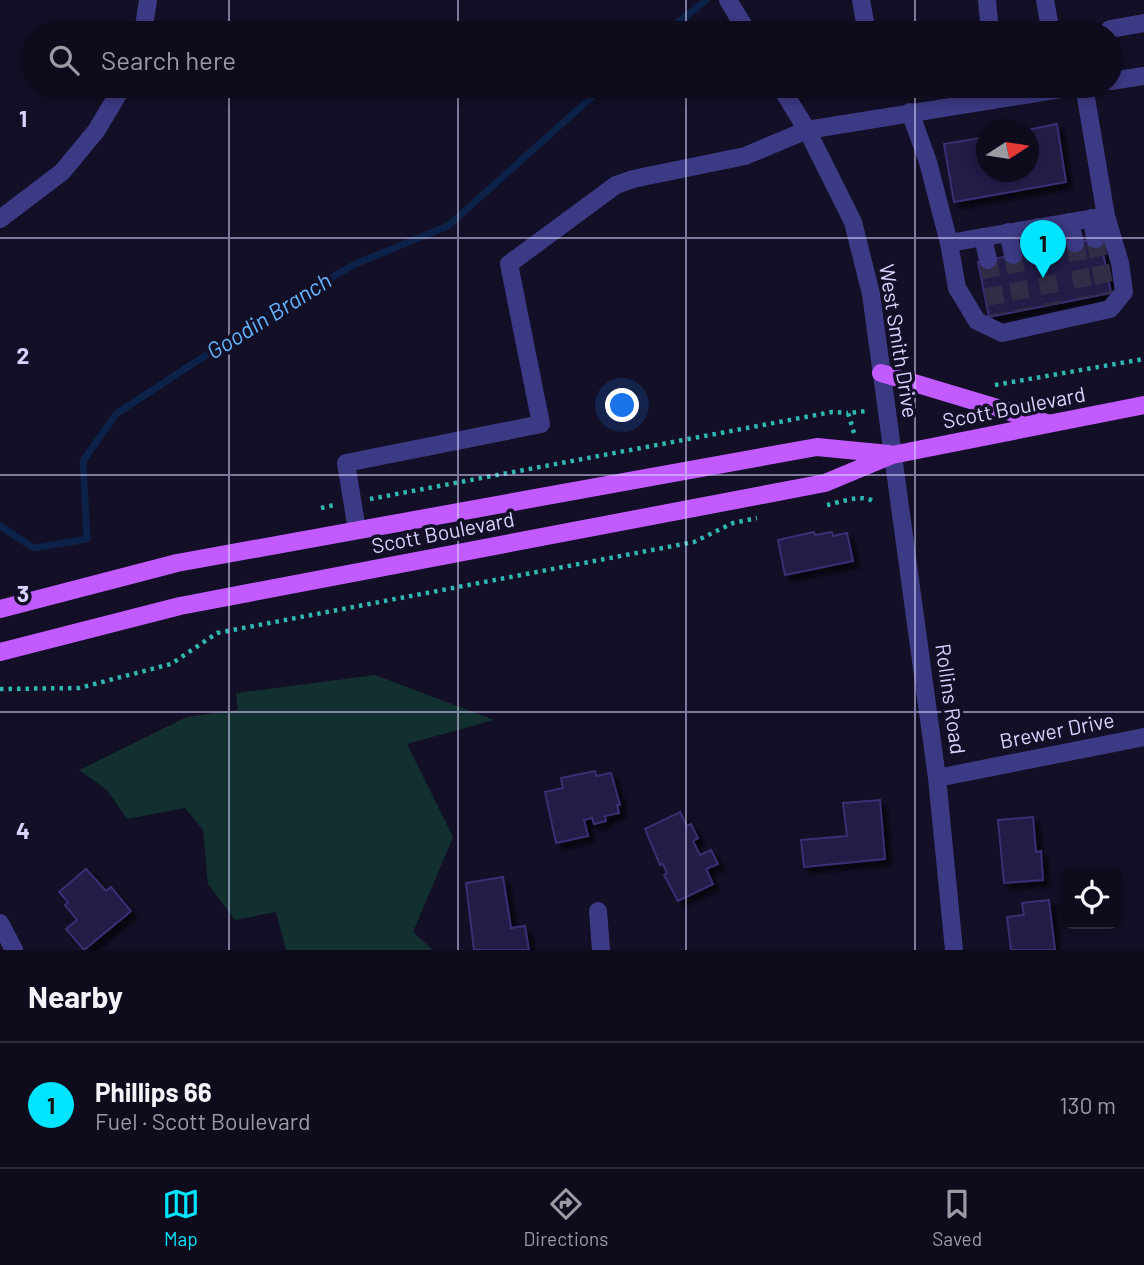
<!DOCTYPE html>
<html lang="en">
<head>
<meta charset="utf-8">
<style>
	:root { --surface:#0e0b1c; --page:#1c1929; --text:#f1f3f6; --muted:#9b9ba3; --line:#2e2b3b; --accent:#00e5ff }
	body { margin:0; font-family:Barlow,sans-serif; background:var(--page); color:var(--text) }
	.controls { position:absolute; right:21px; bottom:21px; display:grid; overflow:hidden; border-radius:14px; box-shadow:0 4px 10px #0003 }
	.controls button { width:63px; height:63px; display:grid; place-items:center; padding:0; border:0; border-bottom:2px solid var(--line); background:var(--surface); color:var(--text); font:35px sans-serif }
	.compass { position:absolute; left:976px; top:119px; width:63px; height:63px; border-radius:50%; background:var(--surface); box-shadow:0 4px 10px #0003; rotate:78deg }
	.you { position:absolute; left:623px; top:406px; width:24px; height:24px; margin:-18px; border:5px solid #fff; border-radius:50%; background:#1a73e8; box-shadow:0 0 0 10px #1a73e833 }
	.badge { display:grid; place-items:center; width:46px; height:46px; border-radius:50%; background:var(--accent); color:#111; font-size:23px; font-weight:700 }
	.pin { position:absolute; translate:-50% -58px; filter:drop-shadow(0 2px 4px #0008) }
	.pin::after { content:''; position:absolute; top:37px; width:24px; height:21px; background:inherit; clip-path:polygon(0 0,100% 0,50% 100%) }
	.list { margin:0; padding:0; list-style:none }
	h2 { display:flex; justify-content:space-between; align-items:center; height:91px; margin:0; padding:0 28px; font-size:30px }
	h2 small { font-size:23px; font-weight:400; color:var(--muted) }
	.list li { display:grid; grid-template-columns:46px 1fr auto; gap:21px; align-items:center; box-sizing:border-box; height:126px; padding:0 28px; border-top:2px solid var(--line) }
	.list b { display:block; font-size:26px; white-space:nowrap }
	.list p { margin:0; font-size:23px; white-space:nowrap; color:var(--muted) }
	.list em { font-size:23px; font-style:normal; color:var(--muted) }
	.icon { flex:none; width:38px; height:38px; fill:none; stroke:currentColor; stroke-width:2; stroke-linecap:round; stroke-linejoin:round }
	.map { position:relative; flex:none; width:1144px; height:950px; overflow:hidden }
	.search { position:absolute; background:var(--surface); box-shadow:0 4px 10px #0003; left:21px; right:21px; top:21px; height:77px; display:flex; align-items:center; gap:18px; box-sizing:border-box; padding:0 24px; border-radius:38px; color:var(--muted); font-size:26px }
	.sheet { height:217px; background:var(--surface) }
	nav { display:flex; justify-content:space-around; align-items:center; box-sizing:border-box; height:98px; border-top:2px solid var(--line); background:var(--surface); font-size:19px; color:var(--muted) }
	nav a { display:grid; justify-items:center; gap:4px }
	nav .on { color:var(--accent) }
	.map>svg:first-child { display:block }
	.green { fill:#12302f }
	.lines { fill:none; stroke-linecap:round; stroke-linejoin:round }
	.stream { stroke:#0c2248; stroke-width:7 }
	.building { fill:#241b47; stroke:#3b2d73; stroke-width:2; filter:url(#shadow) }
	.minor-tunnel { stroke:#312d47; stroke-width:18; stroke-dasharray:18 9; stroke-linecap:butt }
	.path { stroke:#2fb8b0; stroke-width:4.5; stroke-dasharray:3.5 5; stroke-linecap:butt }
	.minor { stroke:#3d3a85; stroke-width:18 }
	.major { stroke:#c25bff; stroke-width:18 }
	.grid { fill:none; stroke:#d9d4ff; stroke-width:2; stroke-opacity:0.55 }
	.labels { text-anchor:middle; stroke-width:7; stroke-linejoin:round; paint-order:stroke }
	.street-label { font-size:21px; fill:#d9d4ff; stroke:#130f26 }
	.water-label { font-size:23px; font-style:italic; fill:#62b6ff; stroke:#130f26 }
	.grid-label { font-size:23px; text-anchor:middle; font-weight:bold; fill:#d9d4ff; stroke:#130f26; stroke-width:7; stroke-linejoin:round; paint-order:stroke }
</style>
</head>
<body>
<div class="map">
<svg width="1144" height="950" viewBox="0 0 1144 950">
	<defs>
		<filter id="shadow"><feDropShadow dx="6" dy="6" stdDeviation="2" flood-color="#0009"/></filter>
	</defs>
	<rect width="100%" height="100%" fill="#130f26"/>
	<!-- green -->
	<path class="green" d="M 375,675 L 494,720 L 407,744 L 453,837 L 413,932 L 433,950 L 286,950 L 276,912 L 235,920 L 208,884 L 203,830 L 185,808 L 127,819 L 107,790 L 79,770 L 187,717 L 238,710 L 236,693 Z"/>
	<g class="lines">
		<!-- stream -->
		<g class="stream">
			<path d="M 665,33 L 706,0"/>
			<path d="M 0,526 L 34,548 L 87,539 L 83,461 L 116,414 L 275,310 L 355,264 L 448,226 L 604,86"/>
		</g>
	</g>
	<!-- building -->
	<g class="building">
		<path d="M 1057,124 L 1066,182 L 954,202 L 944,144 L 986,137 L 986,172 L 1028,172 L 1027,130 Z"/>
		<path d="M 1100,238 L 1111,293 L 989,317 L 978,262 Z"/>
		<path d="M 814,532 L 815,535 L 832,532 L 833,536 L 847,533 L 853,561 L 785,575 L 778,540 Z"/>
		<path d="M 595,771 L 596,776 L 611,773 L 620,805 L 617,805 L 619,813 L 605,816 L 606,821 L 594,824 L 592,818 L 584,820 L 588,836 L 556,843 L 545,792 L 563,788 L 561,778 Z"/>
		<path d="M 880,800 L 885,859 L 804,867 L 801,840 L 847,836 L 843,803 Z"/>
		<path d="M 680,812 L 687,826 L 691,824 L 698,838 L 693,841 L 700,855 L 711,850 L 718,864 L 706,869 L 713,884 L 678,901 L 664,875 L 667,873 L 663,864 L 660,865 L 645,829 Z"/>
		<path d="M 1033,817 L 1036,852 L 1041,851 L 1043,880 L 1004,883 L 998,820 Z"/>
		<path d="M 86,869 L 106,891 L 111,887 L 131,911 L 84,950 L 66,929 L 77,920 L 65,905 L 68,902 L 59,892 Z"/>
		<path d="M 503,877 L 511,928 L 525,926 L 529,950 L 474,950 L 466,883 Z"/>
		<path d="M 1049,900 L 1055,950 L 1011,950 L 1007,917 L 1024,915 L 1022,903 Z"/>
	</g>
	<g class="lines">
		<!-- minor-tunnel -->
		<g class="minor-tunnel">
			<path d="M 1095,239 L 1106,294"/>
			<path d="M 1075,243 L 1085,298"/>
			<path d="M 1042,249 L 1052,305"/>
			<path d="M 1013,255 L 1023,310"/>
			<path d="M 988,260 L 998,315"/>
		</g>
		<!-- path -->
		<g class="path">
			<path d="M 995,385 L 1144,359"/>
			<path d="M 854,433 L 848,413 L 867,411"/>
			<path d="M 370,499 L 832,412 L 848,413"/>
			<path d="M 827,505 C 841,502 860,494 873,501"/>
			<path d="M 321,508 L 334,505"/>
			<path d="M 0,689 L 79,688 L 171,664 L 217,633 L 694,542 L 733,523 L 757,518"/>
		</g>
		<!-- minor -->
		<g class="minor">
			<path d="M 728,0 L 748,33"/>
			<path d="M 861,0 L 867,33"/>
			<path d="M 987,0 L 990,33"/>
			<path d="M 1045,0 L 1051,33"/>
			<path d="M 1110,29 L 1144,23"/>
			<path d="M 143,33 L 148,0"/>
			<path d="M 1111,81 L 1144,76"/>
			<path d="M 780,86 L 807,130 L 853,222 L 871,294 L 937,778 L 954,950"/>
			<path d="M 910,112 L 928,162 L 949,243 L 1106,216 L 1084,86"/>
			<path d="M 1092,218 L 1095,239"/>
			<path d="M 0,219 L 62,172 L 96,131 L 123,86"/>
			<path d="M 1070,222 L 1075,243"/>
			<path d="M 1038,227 L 1042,249"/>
			<path d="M 1008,232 L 1013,255"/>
			<path d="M 983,237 L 988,260"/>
			<path d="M 949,243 L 957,288 L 977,321 L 1002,333 L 1110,309 L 1124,292 L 1120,263 L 1106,216"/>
			<path d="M 357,530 L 346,463 L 541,424 L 509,264 L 616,185 L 633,179 L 745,156 L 807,130 L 1080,86"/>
			<path d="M 937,778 L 1144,737"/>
			<path d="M 598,911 L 601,950"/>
			<path d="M 0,923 L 14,950"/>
		</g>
		<!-- major -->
		<g class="major">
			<path d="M 881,373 L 1047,423"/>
			<path d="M 0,609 L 177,563 L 817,447 L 889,454"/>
			<path d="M 0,652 L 180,606 L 825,483 L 892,455 L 1144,405"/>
		</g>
	</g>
	<!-- grid -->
	<path class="grid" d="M 229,0 L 229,33M 458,0 L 458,33M 686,0 L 686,33M 915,0 L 915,33M 229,86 L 229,950M 458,86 L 458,950M 686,86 L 686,950M 915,86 L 915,950M 0,238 L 1144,238M 0,475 L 1144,475M 0,712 L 1144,712"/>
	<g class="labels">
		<!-- street labels -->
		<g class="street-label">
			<text transform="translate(898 341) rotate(81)" y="7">West Smith Drive</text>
			<text transform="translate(1014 408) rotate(-11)" y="7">Scott Boulevard</text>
			<text transform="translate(443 533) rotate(-11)" y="7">Scott Boulevard</text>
			<text transform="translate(950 699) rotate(82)" y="7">Rollins Road</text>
			<text transform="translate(1057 731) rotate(-11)" y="7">Brewer Drive</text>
		</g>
		<!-- water labels -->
		<g class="water-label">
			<text transform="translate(269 316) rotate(-32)" y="8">Goodin Branch</text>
		</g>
	</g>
	<g class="grid-label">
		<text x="23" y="127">1</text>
		<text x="23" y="364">2</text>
		<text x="23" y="602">3</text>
		<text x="23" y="839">4</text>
	</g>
</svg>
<div class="controls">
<button><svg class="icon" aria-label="locate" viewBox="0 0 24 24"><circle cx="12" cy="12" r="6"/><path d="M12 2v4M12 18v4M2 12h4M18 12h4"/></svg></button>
</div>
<svg class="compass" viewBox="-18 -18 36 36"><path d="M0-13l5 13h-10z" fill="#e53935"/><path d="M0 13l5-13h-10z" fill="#9b9ba3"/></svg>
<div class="you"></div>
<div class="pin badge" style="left:1043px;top:278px">1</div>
<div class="search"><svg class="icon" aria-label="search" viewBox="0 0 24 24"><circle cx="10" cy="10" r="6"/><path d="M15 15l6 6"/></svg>Search here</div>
</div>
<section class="sheet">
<h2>Nearby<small></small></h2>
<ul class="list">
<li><span class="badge">1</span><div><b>Phillips 66</b><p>Fuel · Scott Boulevard</p></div><em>130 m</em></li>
</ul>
</section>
<nav>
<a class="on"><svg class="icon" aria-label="map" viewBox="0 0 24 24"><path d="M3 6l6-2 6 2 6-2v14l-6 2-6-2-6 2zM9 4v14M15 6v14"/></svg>Map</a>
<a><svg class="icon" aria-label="directions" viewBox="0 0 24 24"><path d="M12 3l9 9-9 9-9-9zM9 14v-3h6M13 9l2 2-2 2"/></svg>Directions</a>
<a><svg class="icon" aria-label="saved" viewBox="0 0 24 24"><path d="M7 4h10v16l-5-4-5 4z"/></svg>Saved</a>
</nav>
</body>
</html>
